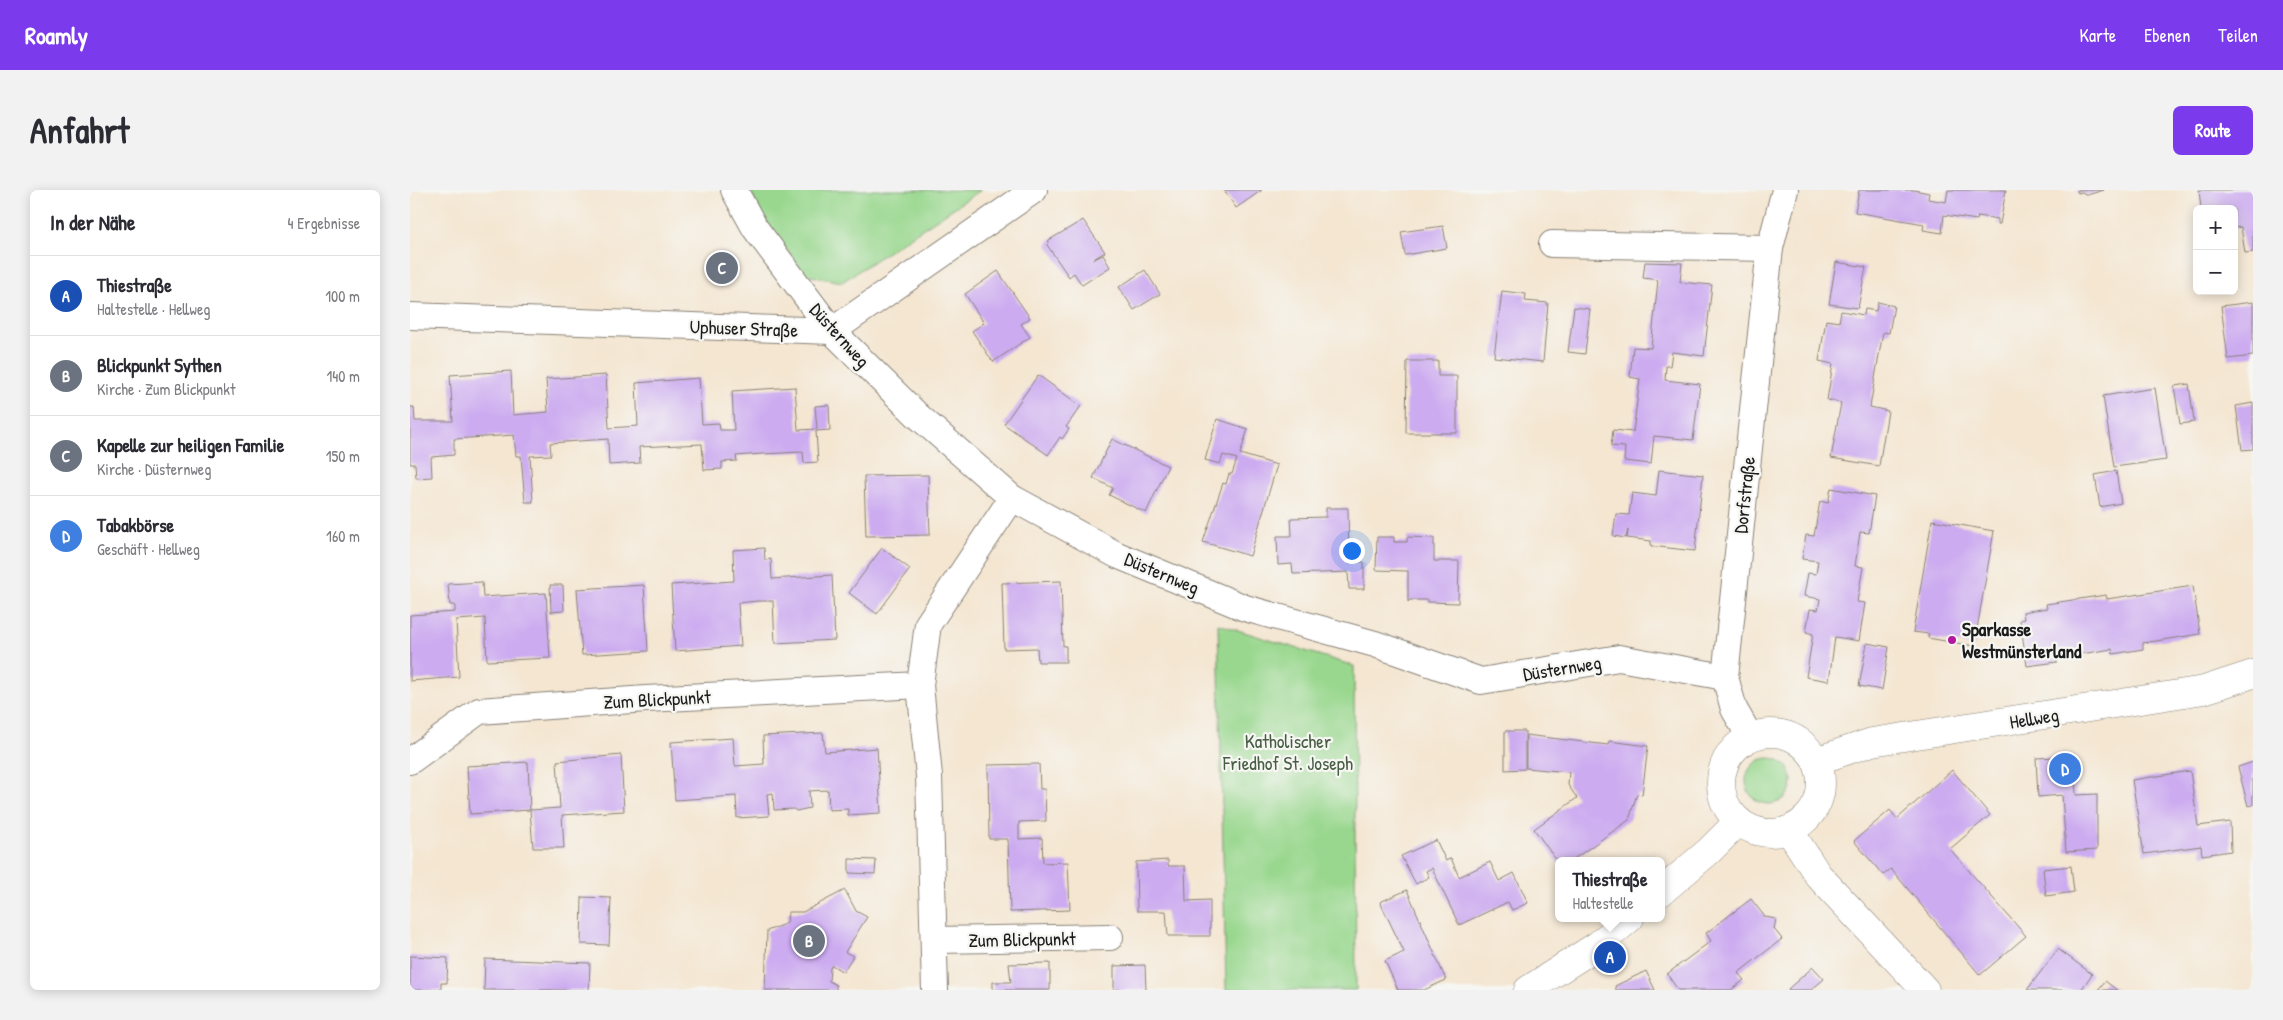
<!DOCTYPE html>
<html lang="de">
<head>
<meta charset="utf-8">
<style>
	:root { --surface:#fff; --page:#f2f2f3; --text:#2b2b33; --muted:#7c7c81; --line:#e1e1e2; --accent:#7c3aed }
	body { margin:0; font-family:"Patrick Hand",sans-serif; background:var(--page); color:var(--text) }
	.controls { position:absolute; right:15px; top:15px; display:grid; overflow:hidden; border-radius:8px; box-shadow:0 2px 12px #0003 }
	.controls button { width:45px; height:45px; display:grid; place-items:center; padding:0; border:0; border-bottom:1px solid var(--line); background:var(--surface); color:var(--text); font:25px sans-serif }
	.you { position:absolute; left:941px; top:360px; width:18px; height:18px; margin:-12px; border:4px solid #fff; border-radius:50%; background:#1a73e8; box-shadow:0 0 0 8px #1a73e833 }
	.badge { display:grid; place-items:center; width:32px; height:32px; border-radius:50%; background:var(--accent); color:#fff; font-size:16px; font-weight:700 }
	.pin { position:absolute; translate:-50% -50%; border:2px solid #fff; box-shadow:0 1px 5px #0006 }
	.popup { position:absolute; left:1145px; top:667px; width:110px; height:65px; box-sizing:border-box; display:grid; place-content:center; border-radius:8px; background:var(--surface); filter:drop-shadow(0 1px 4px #0005); font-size:16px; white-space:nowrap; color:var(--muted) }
	.popup b { font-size:19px; color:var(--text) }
	.popup::after { content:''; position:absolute; left:50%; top:100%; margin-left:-10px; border:10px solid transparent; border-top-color:var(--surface) }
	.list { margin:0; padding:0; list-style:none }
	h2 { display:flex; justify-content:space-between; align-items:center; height:65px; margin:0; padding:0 20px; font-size:21px }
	h2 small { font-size:16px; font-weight:400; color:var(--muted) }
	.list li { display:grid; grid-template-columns:32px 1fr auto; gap:15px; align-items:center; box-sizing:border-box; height:80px; padding:0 20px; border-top:1px solid var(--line) }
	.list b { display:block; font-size:19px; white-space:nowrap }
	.list p { margin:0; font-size:16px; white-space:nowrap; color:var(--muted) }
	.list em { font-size:16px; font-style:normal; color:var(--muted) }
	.map { position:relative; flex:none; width:1843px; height:800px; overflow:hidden; border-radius:8px }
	header { display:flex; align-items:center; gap:30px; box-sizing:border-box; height:70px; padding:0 25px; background:var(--accent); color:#fff }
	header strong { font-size:24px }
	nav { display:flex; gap:28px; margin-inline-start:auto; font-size:18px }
	.intro { display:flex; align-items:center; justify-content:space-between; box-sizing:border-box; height:120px; padding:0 30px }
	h1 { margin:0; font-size:35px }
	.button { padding:12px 22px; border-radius:8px; background:var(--accent); color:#fff; font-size:18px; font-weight:700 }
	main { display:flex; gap:30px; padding:0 30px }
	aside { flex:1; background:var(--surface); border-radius:8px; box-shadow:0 2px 12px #0003 }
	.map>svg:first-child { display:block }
	.green { fill:#98d78d; stroke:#5a7a54 }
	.building { fill:#ccabf0 }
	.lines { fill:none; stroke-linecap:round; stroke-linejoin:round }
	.minor-casing { stroke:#888176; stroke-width:28 }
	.tertiary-casing { stroke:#888176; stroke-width:29 }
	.minor { stroke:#fff; stroke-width:26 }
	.tertiary { stroke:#fff; stroke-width:28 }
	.poi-dot { fill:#b5179e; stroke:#f6f6f2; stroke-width:2 }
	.labels { text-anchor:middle; stroke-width:4.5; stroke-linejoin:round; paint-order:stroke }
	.street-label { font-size:19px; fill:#1c1c1c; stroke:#f6f6f2 }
	.poi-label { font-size:19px; font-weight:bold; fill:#1c1c1c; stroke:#f6f6f2; text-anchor:start }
	.park-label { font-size:19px; fill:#475d44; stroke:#f6f6f2 }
</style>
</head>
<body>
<header>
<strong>Roamly</strong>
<nav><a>Karte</a><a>Ebenen</a><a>Teilen</a></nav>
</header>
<div class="intro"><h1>Anfahrt</h1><a class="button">Route</a></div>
<main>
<aside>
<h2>In der Nähe<small>4 Ergebnisse</small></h2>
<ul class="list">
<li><span class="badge" style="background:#1a4fb4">A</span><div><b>Thiestraße</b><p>Haltestelle · Hellweg</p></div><em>100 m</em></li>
<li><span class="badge" style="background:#6b7280">B</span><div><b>Blickpunkt Sythen</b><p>Kirche · Zum Blickpunkt</p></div><em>140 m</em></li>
<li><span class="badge" style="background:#6b7280">C</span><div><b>Kapelle zur heiligen Familie</b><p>Kirche · Düsternweg</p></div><em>150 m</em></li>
<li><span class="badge" style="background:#3f7fe0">D</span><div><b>Tabakbörse</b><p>Geschäft · Hellweg</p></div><em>160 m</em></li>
</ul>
</aside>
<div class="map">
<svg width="1843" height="800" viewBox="0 0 1843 800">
	<rect width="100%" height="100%" fill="#f6f6f2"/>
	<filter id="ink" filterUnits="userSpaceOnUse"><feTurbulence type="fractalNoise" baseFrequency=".02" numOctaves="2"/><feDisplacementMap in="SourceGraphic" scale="10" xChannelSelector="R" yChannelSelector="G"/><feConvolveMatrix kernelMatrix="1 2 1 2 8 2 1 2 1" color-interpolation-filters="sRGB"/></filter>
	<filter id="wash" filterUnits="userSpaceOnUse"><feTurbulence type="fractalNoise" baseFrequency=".0096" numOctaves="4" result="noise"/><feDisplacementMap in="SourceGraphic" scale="20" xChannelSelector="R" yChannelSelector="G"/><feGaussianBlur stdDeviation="1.12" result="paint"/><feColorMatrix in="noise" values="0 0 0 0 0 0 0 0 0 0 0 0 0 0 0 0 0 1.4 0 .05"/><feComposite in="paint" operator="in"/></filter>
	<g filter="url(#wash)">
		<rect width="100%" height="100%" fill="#f4e6d1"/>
		<!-- green -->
		<g class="green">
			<path d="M 340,0 L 571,0 L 432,92 L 396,85 L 357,34 Z"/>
			<path d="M 808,434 L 944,476 L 946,800 L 816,800 Z"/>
			<circle cx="1359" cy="591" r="23"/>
		</g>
		<g id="blocks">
			<!-- building -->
			<g class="building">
				<path d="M 814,0 L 852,0 L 826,18 Z"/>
				<path d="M 1449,0 L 1504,0 L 1519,3 L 1518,9 L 1536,12 L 1538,0 L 1596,0 L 1590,34 L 1588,34 L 1588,29 L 1568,26 L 1567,30 L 1534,25 L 1532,43 L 1513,40 L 1514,34 L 1445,22 Z"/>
				<path d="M 1667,0 L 1694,0 L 1677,5 L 1672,2 L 1668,3 Z"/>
				<path d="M 1789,0 L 1843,0 L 1843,62 L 1835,63 L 1831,37 L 1824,38 L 1824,19 L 1791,19 Z"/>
				<path d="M 673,30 L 695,62 L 682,70 L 693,65 L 700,77 L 672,95 L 664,83 L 659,87 L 637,55 L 639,50 Z"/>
				<path d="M 1033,36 L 1037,58 L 995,65 L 991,42 Z"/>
				<path d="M 311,62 L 325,70 L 323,75 L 327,77 L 320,92 L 315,89 L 312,94 L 298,87 L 301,81 L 296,79 L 303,64 L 308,67 Z"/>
				<path d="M 1235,72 L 1272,73 L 1270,92 L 1302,95 L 1294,166 L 1262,162 L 1260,176 L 1256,176 L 1255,190 L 1290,194 L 1283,250 L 1244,246 L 1241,274 L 1214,271 L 1215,257 L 1201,256 L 1203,240 L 1223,242 L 1230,189 L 1220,187 L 1223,157 L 1241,158 L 1248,90 L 1233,88 Z"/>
				<path d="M 1426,72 L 1456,77 L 1448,118 L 1419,114 Z"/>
				<path d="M 735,80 L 750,104 L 724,120 L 709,97 Z"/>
				<path d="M 588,81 L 620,128 L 611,134 L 620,147 L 583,172 L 562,141 L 574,133 L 555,104 Z"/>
				<path d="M 1092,101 L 1116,104 L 1115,111 L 1138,113 L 1133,172 L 1084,167 Z"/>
				<path d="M 1468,112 L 1484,116 L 1479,143 L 1473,142 L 1460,217 L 1478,221 L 1469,276 L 1421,268 L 1431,213 L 1417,210 L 1423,174 L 1409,171 L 1416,130 L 1429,132 L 1431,121 L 1454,125 L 1455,119 L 1466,121 Z"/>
				<path d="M 1843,112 L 1843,166 L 1818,169 L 1811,116 Z"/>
				<path d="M 1164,117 L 1180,119 L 1175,164 L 1158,162 Z"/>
				<path d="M 997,171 L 1028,171 L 1028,186 L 1047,186 L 1047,243 L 996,243 Z"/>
				<path d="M 101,181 L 103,225 L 138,222 L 136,189 L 196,185 L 199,238 L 228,236 L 226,193 L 289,188 L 292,234 L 309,233 L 310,240 L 324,240 L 322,201 L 385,197 L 388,240 L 407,239 L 405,216 L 419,215 L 420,240 L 406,241 L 408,272 L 394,273 L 393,262 L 352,264 L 326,266 L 327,271 L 312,272 L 312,279 L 294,280 L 292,254 L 229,257 L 230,273 L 199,275 L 198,249 L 140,253 L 141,265 L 120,266 L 123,312 L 115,312 L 111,266 L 106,266 L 104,245 L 44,249 L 44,265 L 21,267 L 22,287 L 6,288 L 5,274 L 0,274 L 0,217 L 4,217 L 5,231 L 43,231 L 40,185 Z"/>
				<path d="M 628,185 L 671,216 L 656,237 L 659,239 L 652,249 L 650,247 L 638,265 L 594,234 Z"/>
				<path d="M 1779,194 L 1784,232 L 1770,234 L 1764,196 Z"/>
				<path d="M 1745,198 L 1756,270 L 1704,277 L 1693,206 Z"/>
				<path d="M 1843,213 L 1843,259 L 1832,260 L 1826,216 Z"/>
				<path d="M 807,229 L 838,239 L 830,264 L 867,275 L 840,366 L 793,352 L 813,293 L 816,294 L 819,284 L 822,284 L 827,269 L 813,265 L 810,274 L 795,270 Z"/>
				<path d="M 702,249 L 758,276 L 736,323 L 699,305 L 703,298 L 683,288 Z"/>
				<path d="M 1249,280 L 1293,285 L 1285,361 L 1241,356 L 1241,351 L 1217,348 L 1218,340 L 1216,348 L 1203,346 L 1206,324 L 1219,325 L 1222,303 L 1246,306 Z"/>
				<path d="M 1706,281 L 1711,313 L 1690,317 L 1685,285 Z"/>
				<path d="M 518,285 L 520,345 L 456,346 L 454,286 Z"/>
				<path d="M 1421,298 L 1465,306 L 1459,343 L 1450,342 L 1445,376 L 1453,377 L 1447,412 L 1455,413 L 1449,451 L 1425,447 L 1419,491 L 1396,487 L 1403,444 L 1396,442 L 1400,419 L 1408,420 L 1410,409 L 1394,406 L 1398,383 L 1406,384 L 1408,371 L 1392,369 L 1396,345 L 1404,346 L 1410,311 L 1418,313 Z"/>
				<path d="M 916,318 L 938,318 L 939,373 L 954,372 L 954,399 L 939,399 L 938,382 L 883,384 L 882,374 L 868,375 L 867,346 L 882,346 L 881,328 L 916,327 Z"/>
				<path d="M 1522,330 L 1584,341 L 1564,456 L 1518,448 L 1519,444 L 1503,442 Z"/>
				<path d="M 967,347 L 984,347 L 984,352 L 997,352 L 997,347 L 1024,348 L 1024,371 L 1049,371 L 1048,413 L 1018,412 L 1018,410 L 1000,410 L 998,412 L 998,381 L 966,380 Z"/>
				<path d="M 354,358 L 355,370 L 361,369 L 362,389 L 422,385 L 425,450 L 365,453 L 363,411 L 348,411 L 328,413 L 331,456 L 265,461 L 261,395 L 324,391 L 323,360 Z"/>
				<path d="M 472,358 L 500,379 L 467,424 L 439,403 Z"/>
				<path d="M 651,391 L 653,456 L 656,456 L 656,472 L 628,472 L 627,458 L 594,459 L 592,393 Z"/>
				<path d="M 72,392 L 73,407 L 136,403 L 140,468 L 77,471 L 75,428 L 46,430 L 49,487 L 0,491 L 0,425 L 45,422 L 45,415 L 40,415 L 38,394 Z"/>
				<path d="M 140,395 L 153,395 L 154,421 L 141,422 Z"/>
				<path d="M 234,395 L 238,461 L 172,465 L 167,399 Z"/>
				<path d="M 1783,396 L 1790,444 L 1733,453 L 1733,459 L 1703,464 L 1702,459 L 1646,468 L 1647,472 L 1617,476 L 1610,430 L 1614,429 L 1613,422 L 1637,418 L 1636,414 L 1696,405 L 1697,409 Z"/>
				<path d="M 1457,453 L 1479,457 L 1472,500 L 1449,496 Z"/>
				<path d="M 1095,541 L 1115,541 L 1115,579 L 1095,580 Z"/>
				<path d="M 413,543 L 415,562 L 467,558 L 471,623 L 438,625 L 438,619 L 419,620 L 418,600 L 399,601 L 400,618 L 386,621 L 384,619 L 364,620 L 363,603 L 357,604 L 359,626 L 327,628 L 326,606 L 265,610 L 261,552 L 323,548 L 325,576 L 354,574 L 353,546 Z"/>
				<path d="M 1116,545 L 1198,555 L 1199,551 L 1238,556 L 1232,605 L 1227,604 L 1219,630 L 1161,671 L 1149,671 L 1149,674 L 1124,639 L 1167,608 L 1158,595 L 1159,582 L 1116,578 Z"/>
				<path d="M 211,565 L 214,621 L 152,625 L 154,658 L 123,658 L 120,620 L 150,618 L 147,571 Z"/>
				<path d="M 1664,566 L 1666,605 L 1687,604 L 1687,660 L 1656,662 L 1652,605 L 1628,607 L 1626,568 Z"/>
				<path d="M 118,572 L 120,620 L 60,624 L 57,576 Z"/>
				<path d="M 1843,572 L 1843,615 L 1838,616 L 1828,577 Z"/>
				<path d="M 629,574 L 630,599 L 635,599 L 636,631 L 609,632 L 609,649 L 632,648 L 633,673 L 658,672 L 660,720 L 600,722 L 598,649 L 579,649 L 578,575 Z"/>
				<path d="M 1542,580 L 1580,625 L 1540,659 L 1616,746 L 1570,785 L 1481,679 L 1473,685 L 1444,651 L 1480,620 L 1487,629 Z"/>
				<path d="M 1780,581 L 1788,636 L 1820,632 L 1821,661 L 1792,665 L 1791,656 L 1734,664 L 1722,590 Z"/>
				<path d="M 1026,650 L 1036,671 L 1041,668 L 1049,687 L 1080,672 L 1089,691 L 1104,683 L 1118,713 L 1102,720 L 1098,712 L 1049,735 L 1022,678 L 1016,681 L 1019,687 L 1006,694 L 991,666 Z"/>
				<path d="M 439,669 L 466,670 L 465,684 L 439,683 Z"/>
				<path d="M 758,670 L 758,676 L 775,676 L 776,711 L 800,710 L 800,746 L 758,746 L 756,721 L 727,721 L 726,672 Z"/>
				<path d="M 1661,676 L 1664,702 L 1636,706 L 1633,679 Z"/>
				<path d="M 435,700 L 446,721 L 457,727 L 435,762 L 443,766 L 433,782 L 422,775 L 420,778 L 419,791 L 426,795 L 426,800 L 355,800 L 357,741 L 377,733 L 378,722 L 393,722 Z"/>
				<path d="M 997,700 L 1036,790 L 1014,800 L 988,800 L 975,771 L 994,762 L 970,712 Z"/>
				<path d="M 172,707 L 201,708 L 199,755 L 171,754 Z"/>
				<path d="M 1341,709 L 1355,727 L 1366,729 L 1364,739 L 1372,749 L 1328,783 L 1334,790 L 1321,800 L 1268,800 L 1257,784 L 1301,751 L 1296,743 Z"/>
				<path d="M 1648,759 L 1682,784 L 1671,800 L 1617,800 Z"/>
				<path d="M 0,766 L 38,768 L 37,793 L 31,793 L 31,800 L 0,800 Z"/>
				<path d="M 75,769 L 180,773 L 179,800 L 74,800 Z"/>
				<path d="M 640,773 L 640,800 L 583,800 L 583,792 L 601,792 L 599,774 Z"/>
				<path d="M 735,775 L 736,800 L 704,800 L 704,776 Z"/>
				<path d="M 1403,777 L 1414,789 L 1401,800 L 1379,800 L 1378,799 Z"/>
				<path d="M 1236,781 L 1245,800 L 1206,800 L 1205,796 Z"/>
				<path d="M 1695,791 L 1707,800 L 1688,800 Z"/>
			</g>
		</g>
	</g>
	<g filter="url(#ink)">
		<use href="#blocks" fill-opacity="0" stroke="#888176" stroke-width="1"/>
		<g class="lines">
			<defs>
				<g id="minor">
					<path d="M 324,0 L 345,38 L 422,141 L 507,225 L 602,308 L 707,365 L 835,418 L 965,454 L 1071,491 L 1209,468 L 1315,487"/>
					<path d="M 1142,54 L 1360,58"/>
					<path d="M 0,126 L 422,141 L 624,0"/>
					<path d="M 1340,547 L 1324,519 L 1315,487 L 1360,58 L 1375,0"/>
					<path d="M 0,571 L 69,521 L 236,509 L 510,495"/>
					<path d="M 525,750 L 700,747"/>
					<path d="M 525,800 L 519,586 L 510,495 L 518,434 L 602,308"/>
				</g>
				<g id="tertiary">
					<circle cx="1361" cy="593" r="50"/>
					<path d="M 1406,571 L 1462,552 L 1794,500 L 1843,484"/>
					<path d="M 1379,640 L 1408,685 L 1515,800"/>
					<path d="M 1251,702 L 1299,661 L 1328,632"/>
					<path d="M 1118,800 L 1188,755 L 1220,728"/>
				</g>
			</defs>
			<!-- minor casing -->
			<use href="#minor" class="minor-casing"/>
			<!-- tertiary casing -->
			<use href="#tertiary" class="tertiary-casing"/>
			<!-- minor -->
			<use href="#minor" class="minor"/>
			<!-- tertiary -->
			<use href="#tertiary" class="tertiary"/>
		</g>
	</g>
	<!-- markers -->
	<circle class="poi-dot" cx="1542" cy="450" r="5"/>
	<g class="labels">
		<!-- street labels -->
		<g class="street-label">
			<text transform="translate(334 138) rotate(2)" y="7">Uphuser Straße</text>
			<text transform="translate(430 145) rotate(48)" y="7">Düsternweg</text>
			<text transform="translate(1334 305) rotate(-84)" y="7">Dorfstraße</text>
			<text transform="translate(752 383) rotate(23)" y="7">Düsternweg</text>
			<text transform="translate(1152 478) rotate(-9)" y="7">Düsternweg</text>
			<text transform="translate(247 509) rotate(-3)" y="7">Zum Blickpunkt</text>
			<text transform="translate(1624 528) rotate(-9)" y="7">Hellweg</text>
			<text transform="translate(612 749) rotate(-1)" y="7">Zum Blickpunkt</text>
		</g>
		<!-- poi labels -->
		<g class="poi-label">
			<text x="1552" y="446">Sparkasse<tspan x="1552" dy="22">Westmünsterland</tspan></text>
		</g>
		<!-- park labels -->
		<g class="park-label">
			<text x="878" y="558">Katholischer<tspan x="878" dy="22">Friedhof St. Joseph</tspan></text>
		</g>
	</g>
</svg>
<div class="controls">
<button>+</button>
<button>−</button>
</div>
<div class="you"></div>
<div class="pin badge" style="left:1200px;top:767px;background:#1a4fb4">A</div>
<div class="popup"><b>Thiestraße</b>Haltestelle</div>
<div class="pin badge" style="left:399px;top:751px;background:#6b7280">B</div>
<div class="pin badge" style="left:312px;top:78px;background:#6b7280">C</div>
<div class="pin badge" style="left:1655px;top:579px;background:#3f7fe0">D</div>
</div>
</main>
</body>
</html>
